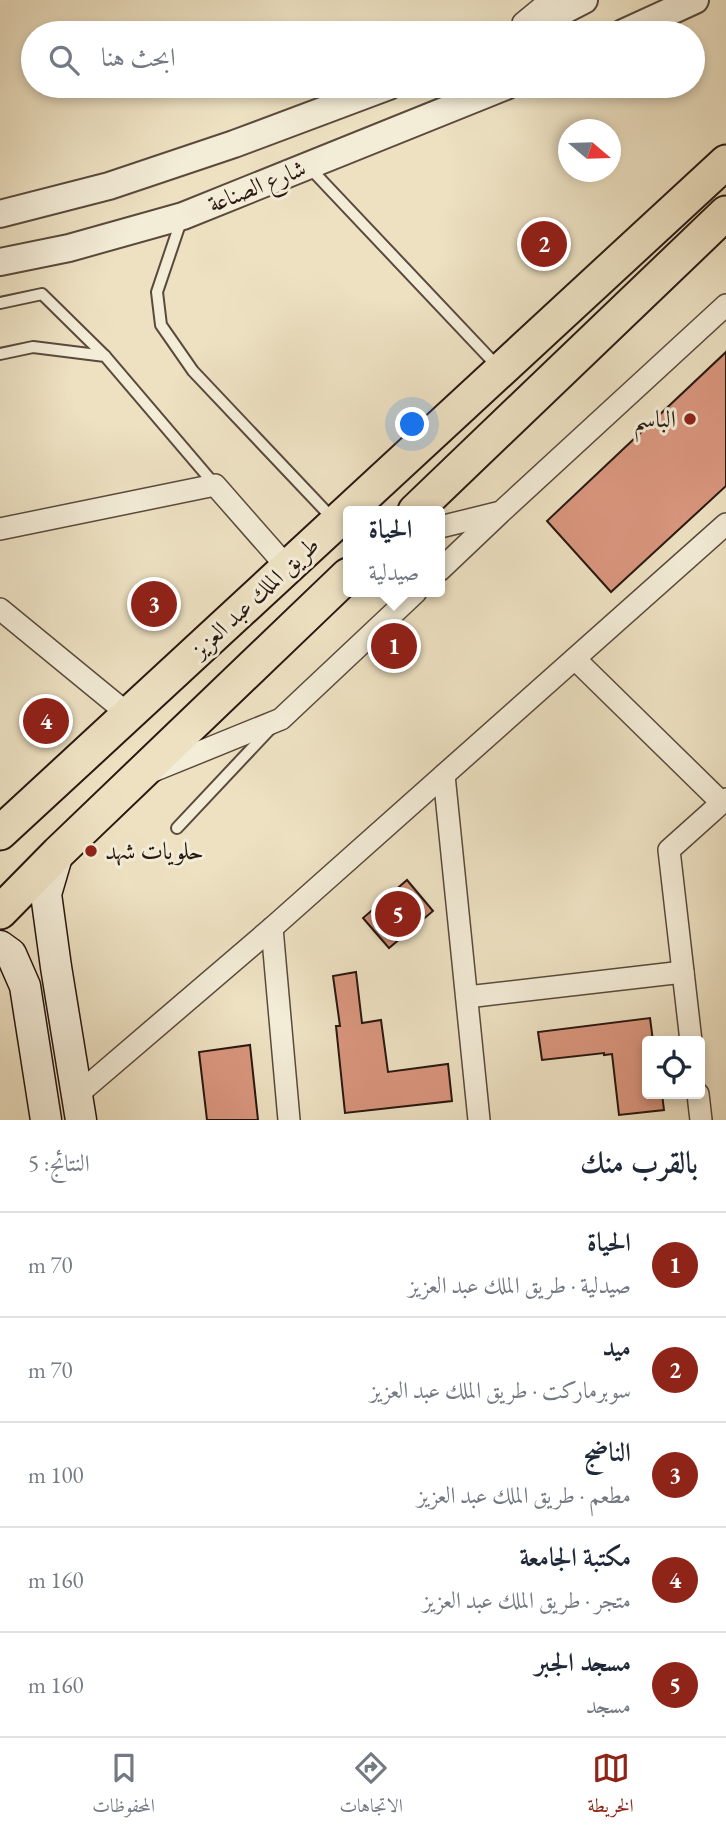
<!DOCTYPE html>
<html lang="ar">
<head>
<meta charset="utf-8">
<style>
	:root { --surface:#fff; --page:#f6f6f7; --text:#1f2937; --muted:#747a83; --line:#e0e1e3; --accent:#8f2418 }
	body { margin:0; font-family:"EB Garamond",Amiri,serif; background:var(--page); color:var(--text); direction:rtl }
	.controls { position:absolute; right:21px; bottom:21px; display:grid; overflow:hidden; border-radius:7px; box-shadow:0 4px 10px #0003 }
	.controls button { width:63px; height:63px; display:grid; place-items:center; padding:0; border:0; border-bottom:2px solid var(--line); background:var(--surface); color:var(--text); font:35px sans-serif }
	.compass { position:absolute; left:558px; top:119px; width:63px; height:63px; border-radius:50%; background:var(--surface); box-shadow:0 4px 10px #0003; rotate:109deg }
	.you { position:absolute; left:413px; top:425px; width:24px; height:24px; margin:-18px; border:5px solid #fff; border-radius:50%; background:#1a73e8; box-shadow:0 0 0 10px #1a73e833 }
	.badge { display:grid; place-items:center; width:46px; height:46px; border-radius:50%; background:var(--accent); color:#fff; font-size:23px; font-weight:700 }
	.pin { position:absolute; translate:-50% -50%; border:4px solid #fff; box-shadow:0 2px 7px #0006 }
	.popup { position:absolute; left:343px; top:506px; width:102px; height:91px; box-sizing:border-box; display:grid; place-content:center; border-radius:7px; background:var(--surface); filter:drop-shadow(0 2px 5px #0005); font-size:23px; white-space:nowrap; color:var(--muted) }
	.popup b { font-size:26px; color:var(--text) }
	.popup::after { content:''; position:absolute; left:50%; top:100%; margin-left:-14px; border:14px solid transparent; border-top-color:var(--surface) }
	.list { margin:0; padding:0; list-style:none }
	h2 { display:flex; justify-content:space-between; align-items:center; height:91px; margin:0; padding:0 28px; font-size:30px }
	h2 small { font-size:23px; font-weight:400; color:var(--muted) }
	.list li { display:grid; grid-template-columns:46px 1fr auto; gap:21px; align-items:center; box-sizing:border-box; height:105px; padding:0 28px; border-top:2px solid var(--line) }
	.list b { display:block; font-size:26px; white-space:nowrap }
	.list p { margin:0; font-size:23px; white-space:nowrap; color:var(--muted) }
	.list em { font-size:23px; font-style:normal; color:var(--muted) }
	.icon { flex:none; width:38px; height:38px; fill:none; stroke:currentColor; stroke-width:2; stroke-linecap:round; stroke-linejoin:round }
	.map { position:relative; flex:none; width:726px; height:1120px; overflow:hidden; direction:ltr }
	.search { position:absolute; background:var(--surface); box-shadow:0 4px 10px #0003; left:21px; right:21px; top:21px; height:77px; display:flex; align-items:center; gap:18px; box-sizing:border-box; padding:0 24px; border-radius:38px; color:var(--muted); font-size:26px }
	.sheet { height:616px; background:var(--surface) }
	nav { display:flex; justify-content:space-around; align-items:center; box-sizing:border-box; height:98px; border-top:2px solid var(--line); background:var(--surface); font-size:19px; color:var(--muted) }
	nav a { display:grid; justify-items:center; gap:4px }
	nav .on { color:var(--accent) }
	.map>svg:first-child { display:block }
	.building { fill:#d9967e; stroke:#291811; stroke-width:2 }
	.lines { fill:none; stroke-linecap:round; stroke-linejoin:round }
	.service-casing { stroke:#5a4a3d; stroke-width:14 }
	.minor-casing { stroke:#5a4a3d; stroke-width:24 }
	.tertiary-casing { stroke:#5a4a3d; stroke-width:30 }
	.secondary-casing { stroke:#291811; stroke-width:33 }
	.trunk-casing { stroke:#291811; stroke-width:37 }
	.service { stroke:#f3ecd7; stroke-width:10 }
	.minor { stroke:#f3ecd7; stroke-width:21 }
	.tertiary { stroke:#f3ecd7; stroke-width:26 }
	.secondary { stroke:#f3ecd7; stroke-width:30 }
	.trunk { stroke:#ede1c2; stroke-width:33 }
	.poi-dot { fill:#8f2418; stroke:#f3ecd7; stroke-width:2.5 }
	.labels { text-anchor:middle; stroke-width:6; stroke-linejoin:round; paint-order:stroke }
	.street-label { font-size:24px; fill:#291811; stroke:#f3ecd7 }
	.poi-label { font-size:24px; fill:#291811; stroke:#f3ecd7; text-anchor:end }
</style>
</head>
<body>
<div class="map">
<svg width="726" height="1120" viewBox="0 0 726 1120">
	<rect width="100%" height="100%" fill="#ede1c2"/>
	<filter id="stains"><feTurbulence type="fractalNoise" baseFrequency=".00286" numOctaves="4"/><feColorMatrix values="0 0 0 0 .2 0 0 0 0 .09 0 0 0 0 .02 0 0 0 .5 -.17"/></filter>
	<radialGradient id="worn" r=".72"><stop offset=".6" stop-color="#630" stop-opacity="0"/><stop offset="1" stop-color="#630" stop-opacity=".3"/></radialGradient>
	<!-- building -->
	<g class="building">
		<path d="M 726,352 L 726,486 L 611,592 L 547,521 Z"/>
		<path d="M 407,880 L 433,911 L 389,948 L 363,918 Z"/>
		<path d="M 356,972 L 362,1023 L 381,1020 L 388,1072 L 448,1064 L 452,1101 L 345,1113 L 336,1026 L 340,1026 L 333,976 Z"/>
		<path d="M 650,1018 L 653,1041 L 647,1041 L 647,1094 L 662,1094 L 664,1110 L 619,1115 L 612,1054 L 604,1055 L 604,1053 L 542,1060 L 538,1032 Z"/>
		<path d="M 250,1045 L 258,1120 L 207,1120 L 199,1052 Z"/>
	</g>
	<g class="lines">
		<defs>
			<g id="service">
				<path d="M 308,166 L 499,368"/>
				<path d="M 182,218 L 157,292 L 161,325 L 193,371 L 334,520"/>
				<path d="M 0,303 L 42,294 L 105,356"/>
				<path d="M 0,354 L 33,347 L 105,356 L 215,485"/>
				<path d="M 177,828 L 271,728"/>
			</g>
			<g id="minor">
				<path d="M 523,23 L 551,0"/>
				<path d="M 440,527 L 501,512 L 726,305"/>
				<path d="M 0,529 L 215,485 L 287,567"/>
				<path d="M 440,570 L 499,514"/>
				<path d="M 0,609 L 128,714"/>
				<path d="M 575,659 L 722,803"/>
				<path d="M 153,771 L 281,719 L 416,592"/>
				<path d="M 444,775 L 479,1120"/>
				<path d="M 272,928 L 289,1120"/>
				<path d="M 467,997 L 683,972"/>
				<path d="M 691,1041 L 669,850 L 726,799"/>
				<path d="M 698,1094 L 701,1120"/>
				<path d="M 77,1095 L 272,928 L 726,524"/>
			</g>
			<g id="tertiary">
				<path d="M 520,33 L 584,0"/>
				<path d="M 623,33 L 695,0"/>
				<path d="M 0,214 L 109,186 L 234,144 L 389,86"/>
				<path d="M 0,262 L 69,248 L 183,216 L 506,86"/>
			</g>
			<g id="secondary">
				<path d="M 58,853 L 46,894 L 56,967 L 81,1120"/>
				<path d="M 0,946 L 11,954 L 25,986 L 46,1120"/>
			</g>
			<g id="trunk">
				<path d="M 415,511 L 726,213"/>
				<path d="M 0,833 L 726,162"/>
				<path d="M 0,912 L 58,853 L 348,575"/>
			</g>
		</defs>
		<!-- service casing -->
		<use href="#service" class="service-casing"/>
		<!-- minor casing -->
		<use href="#minor" class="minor-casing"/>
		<!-- tertiary casing -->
		<use href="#tertiary" class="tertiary-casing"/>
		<!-- secondary casing -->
		<use href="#secondary" class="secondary-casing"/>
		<!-- trunk casing -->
		<use href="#trunk" class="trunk-casing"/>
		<!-- service -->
		<use href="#service" class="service"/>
		<!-- minor -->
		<use href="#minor" class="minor"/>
		<!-- tertiary -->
		<use href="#tertiary" class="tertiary"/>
		<!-- secondary -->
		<use href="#secondary" class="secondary"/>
		<!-- trunk -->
		<use href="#trunk" class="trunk"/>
	</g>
	<!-- markers -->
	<g class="poi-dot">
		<circle cx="690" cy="419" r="7"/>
		<circle cx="91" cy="851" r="7"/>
	</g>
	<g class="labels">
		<!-- street labels -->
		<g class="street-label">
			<text transform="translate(257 186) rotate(-22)" y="8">شارع الصناعة</text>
			<text transform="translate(255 597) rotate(-43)" y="8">طريق الملك عبد العزيز</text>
		</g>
		<!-- poi labels -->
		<g class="poi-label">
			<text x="676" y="427">الباسم</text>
			<text x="105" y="859" text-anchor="start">حلويات شهد</text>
		</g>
	</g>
	<rect width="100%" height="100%" filter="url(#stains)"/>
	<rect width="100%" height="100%" fill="url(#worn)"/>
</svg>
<div class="controls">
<button><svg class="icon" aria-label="locate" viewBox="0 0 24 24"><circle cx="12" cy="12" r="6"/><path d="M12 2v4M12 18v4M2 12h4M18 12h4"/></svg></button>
</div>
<svg class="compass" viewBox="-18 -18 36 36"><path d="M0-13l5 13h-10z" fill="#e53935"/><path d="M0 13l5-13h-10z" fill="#747a83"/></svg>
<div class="you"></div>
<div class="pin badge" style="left:394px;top:646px">1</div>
<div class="popup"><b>الحياة</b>صيدلية</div>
<div class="pin badge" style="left:544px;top:244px">2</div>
<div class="pin badge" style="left:154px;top:604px">3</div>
<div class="pin badge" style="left:46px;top:721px">4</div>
<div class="pin badge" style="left:398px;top:914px">5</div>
<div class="search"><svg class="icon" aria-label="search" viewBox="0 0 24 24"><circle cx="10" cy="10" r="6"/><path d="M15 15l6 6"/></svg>ابحث هنا</div>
</div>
<section class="sheet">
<h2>بالقرب منك<small>النتائج: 5</small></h2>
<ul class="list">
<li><span class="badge">1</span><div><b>الحياة</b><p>صيدلية · طريق الملك عبد العزيز</p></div><em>70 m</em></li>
<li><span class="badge">2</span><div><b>ميد</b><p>سوبرماركت · طريق الملك عبد العزيز</p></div><em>70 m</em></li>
<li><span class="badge">3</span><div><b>الناضج</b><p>مطعم · طريق الملك عبد العزيز</p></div><em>100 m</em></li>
<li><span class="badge">4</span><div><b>مكتبة الجامعة</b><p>متجر · طريق الملك عبد العزيز</p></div><em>160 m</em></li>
<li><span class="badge">5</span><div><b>مسجد الجبر</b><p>مسجد</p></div><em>160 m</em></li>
</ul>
</section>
<nav>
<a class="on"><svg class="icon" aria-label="map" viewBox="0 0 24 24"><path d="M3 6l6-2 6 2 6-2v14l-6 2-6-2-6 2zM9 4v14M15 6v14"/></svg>الخريطة</a>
<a><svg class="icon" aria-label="directions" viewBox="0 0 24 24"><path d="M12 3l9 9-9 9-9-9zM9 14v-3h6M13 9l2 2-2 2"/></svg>الاتجاهات</a>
<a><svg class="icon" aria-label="saved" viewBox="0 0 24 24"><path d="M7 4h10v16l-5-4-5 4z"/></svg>المحفوظات</a>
</nav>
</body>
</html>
